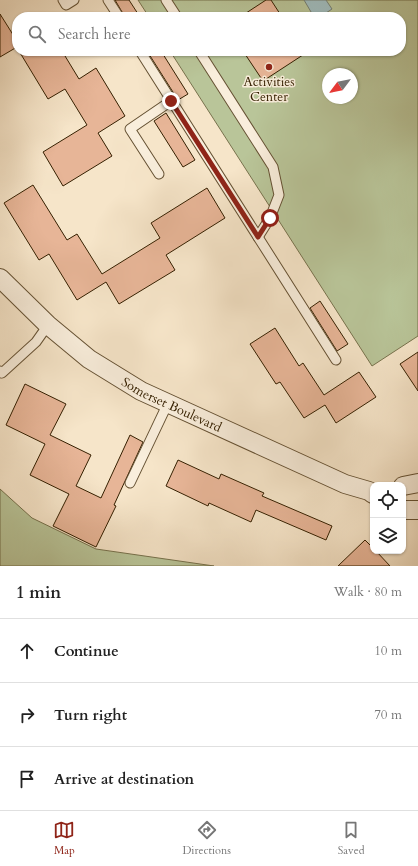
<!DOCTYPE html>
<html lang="en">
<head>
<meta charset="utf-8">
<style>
	:root { --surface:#fff; --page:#f2f2f2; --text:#222; --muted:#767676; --line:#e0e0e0; --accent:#8f2418 }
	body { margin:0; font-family:Cardo,serif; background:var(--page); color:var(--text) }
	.controls { position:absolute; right:12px; bottom:12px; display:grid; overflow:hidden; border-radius:8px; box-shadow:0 1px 3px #0004 }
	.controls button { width:36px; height:36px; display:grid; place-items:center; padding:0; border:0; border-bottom:1px solid var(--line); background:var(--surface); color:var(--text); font:20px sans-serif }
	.compass { position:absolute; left:322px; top:68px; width:36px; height:36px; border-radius:50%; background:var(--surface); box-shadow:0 1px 3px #0004; rotate:238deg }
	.stop { position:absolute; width:12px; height:12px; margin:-9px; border:3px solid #8f2418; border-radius:50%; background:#fff }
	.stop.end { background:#8f2418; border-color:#fff; box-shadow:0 1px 4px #0008 }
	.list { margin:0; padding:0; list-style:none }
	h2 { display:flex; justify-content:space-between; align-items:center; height:52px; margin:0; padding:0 16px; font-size:17px }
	h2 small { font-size:13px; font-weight:400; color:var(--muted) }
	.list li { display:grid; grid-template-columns:26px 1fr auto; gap:12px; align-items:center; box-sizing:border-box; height:64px; padding:0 16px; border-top:1px solid var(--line) }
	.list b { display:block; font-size:15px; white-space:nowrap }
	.list em { font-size:13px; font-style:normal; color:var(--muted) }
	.icon { flex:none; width:22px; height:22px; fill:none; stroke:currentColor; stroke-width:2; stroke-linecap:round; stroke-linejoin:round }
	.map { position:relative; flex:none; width:418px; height:566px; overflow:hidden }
	.search { position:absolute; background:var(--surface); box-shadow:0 1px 3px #0004; left:12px; right:12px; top:12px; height:44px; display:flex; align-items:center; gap:10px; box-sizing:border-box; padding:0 14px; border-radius:16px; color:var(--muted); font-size:15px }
	.sheet { height:244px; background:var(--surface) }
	nav { display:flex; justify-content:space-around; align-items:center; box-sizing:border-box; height:56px; border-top:1px solid var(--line); background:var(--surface); font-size:11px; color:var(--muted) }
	nav a { display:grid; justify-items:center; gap:2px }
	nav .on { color:var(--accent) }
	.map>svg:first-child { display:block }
	.green { fill:#b9c599; stroke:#77724d; fill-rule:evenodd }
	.water { fill:#a0bdbf; stroke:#757e73 }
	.building { fill:#e7b597; stroke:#352001 }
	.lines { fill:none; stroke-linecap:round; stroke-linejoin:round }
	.lane-casing { stroke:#655133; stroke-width:11 }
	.street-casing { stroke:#655133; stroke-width:20 }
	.lane { stroke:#f9eedc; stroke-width:9 }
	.street { stroke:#f9eedc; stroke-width:18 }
	.route { stroke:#8f2418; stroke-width:5 }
	.poi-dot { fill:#8f2418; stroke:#f9eedc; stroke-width:1.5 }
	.labels { text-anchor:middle; stroke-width:3; stroke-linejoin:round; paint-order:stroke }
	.poi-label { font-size:13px; fill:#352001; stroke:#f9eedc }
	.street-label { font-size:13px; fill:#352001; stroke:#f9eedc }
</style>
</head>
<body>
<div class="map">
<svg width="418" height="566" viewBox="0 0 418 566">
	<rect width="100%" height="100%" fill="#f6e5c9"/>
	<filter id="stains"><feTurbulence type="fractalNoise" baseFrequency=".005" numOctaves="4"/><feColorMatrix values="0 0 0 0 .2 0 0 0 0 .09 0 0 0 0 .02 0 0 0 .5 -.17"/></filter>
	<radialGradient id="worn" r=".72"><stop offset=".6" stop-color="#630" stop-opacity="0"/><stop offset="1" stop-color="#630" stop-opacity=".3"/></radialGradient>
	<!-- green -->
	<g class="green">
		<path d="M 138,0 L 418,0 L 418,336 L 372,366 L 170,51 L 401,51 L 401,17 L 149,17 ZM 328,74 L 352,74 L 352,98 L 328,98 Z"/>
		<path d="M 0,489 L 32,518 L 96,549 L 214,566 L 0,566 Z"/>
	</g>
	<!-- water -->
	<path class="water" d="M 304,0 L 326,0 L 332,9 L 320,17 L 314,17 Z"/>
	<!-- building -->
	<g class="building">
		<path d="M 115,0 L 129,0 L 140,17 L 125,17 Z"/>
		<path d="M 266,0 L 271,0 L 282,17 L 240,17 Z"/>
		<path d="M 0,14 L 17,41 L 17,47 L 0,57 Z"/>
		<path d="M 19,51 L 62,51 L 79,79 L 96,68 L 125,116 L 98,133 L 112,156 L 63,186 L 43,152 L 87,125 L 65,89 L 48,99 Z"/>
		<path d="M 147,51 L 161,51 L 188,94 L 178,100 Z"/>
		<path d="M 243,51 L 309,51 L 263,81 Z"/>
		<path d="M 166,113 L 195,160 L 183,167 L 154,121 Z"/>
		<path d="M 33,185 L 67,240 L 77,234 L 102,274 L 160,238 L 151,223 L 207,188 L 225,218 L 166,255 L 175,270 L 119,304 L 106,282 L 77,300 L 49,254 L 39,260 L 4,203 Z"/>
		<path d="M 320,301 L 348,344 L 337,351 L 310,308 Z"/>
		<path d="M 275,328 L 299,366 L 303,363 L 324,395 L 359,372 L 376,397 L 336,423 L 325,405 L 304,418 L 280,382 L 276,384 L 250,344 Z"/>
		<path d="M 418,352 L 418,391 L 400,364 Z"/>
		<path d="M 25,384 L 66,404 L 50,435 L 91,455 L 76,486 L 101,498 L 130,435 L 143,442 L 114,505 L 116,506 L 96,547 L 53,526 L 69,494 L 30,475 L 45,444 L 6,425 Z"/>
		<path d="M 178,460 L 219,479 L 221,474 L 264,493 L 262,496 L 332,526 L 326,540 L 256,510 L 251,522 L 209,503 L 208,506 L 166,486 Z"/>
		<path d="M 365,540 L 373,548 L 373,551 L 376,551 L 390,566 L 338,566 Z"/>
	</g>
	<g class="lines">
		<defs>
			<g id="lane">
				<path d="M 63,0 L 66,5 L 74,0"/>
				<path d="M 108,0 L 119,17"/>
				<path d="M 166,0 L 177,17"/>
				<path d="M 140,51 L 336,360"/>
				<path d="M 199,51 L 273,167 L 279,195 L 270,218 L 258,237"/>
				<path d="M 159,174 L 130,129 L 171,101"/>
				<path d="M 0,371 L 2,373 L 36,342 L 48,325"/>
				<path d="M 130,483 L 168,403"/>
			</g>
			<g id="street">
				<path id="s1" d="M 0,278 L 48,325 L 89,359 L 141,391 L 345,484 L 369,491 L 373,494"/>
				<path d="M 403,486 L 418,483"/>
				<path d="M 403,510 L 418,510"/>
			</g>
		</defs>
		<!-- lane casing -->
		<use href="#lane" class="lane-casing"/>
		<!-- street casing -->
		<use href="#street" class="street-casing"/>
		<!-- lane -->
		<use href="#lane" class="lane"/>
		<!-- street -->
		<use href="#street" class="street"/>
	</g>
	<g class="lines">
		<!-- route -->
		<path class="route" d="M 171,101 L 258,237 L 270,218"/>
	</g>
	<!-- markers -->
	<circle class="poi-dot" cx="269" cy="67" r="4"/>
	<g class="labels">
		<!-- poi labels -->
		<g class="poi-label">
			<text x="269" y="86">Activities<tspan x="269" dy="15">Center</tspan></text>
		</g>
		<!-- street labels -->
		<g class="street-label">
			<text dy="5" stroke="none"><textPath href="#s1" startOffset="215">Somerset Boulevard</textPath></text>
		</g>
	</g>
	<rect width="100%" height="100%" filter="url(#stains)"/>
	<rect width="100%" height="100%" fill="url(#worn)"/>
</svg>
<div class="controls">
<button><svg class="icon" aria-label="locate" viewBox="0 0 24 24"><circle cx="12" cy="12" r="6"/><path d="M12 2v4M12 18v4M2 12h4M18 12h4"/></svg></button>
<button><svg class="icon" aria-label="layers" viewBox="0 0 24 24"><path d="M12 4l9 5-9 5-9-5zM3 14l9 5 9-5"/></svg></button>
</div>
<svg class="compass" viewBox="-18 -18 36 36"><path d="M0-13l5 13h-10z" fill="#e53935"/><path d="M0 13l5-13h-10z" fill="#767676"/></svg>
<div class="stop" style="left:270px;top:218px"></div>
<div class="stop end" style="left:171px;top:101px"></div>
<div class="search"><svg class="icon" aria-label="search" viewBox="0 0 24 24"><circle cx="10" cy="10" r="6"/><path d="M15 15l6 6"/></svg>Search here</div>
</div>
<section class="sheet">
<h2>1 min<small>Walk · 80 m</small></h2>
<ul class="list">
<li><svg class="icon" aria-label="ahead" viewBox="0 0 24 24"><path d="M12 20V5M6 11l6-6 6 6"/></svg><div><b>Continue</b></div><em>10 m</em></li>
<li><svg class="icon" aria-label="right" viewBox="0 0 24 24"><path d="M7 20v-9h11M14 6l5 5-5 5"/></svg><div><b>Turn right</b></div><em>70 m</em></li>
<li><svg class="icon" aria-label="arrive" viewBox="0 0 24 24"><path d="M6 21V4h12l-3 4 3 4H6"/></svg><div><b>Arrive at destination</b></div></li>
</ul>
</section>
<nav>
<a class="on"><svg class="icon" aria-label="map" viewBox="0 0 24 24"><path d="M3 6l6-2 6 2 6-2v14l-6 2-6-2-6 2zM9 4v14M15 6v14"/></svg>Map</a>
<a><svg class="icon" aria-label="directions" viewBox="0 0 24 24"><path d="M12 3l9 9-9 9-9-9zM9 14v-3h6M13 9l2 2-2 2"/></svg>Directions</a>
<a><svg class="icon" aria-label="saved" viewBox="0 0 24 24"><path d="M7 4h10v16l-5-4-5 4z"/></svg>Saved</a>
</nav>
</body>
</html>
